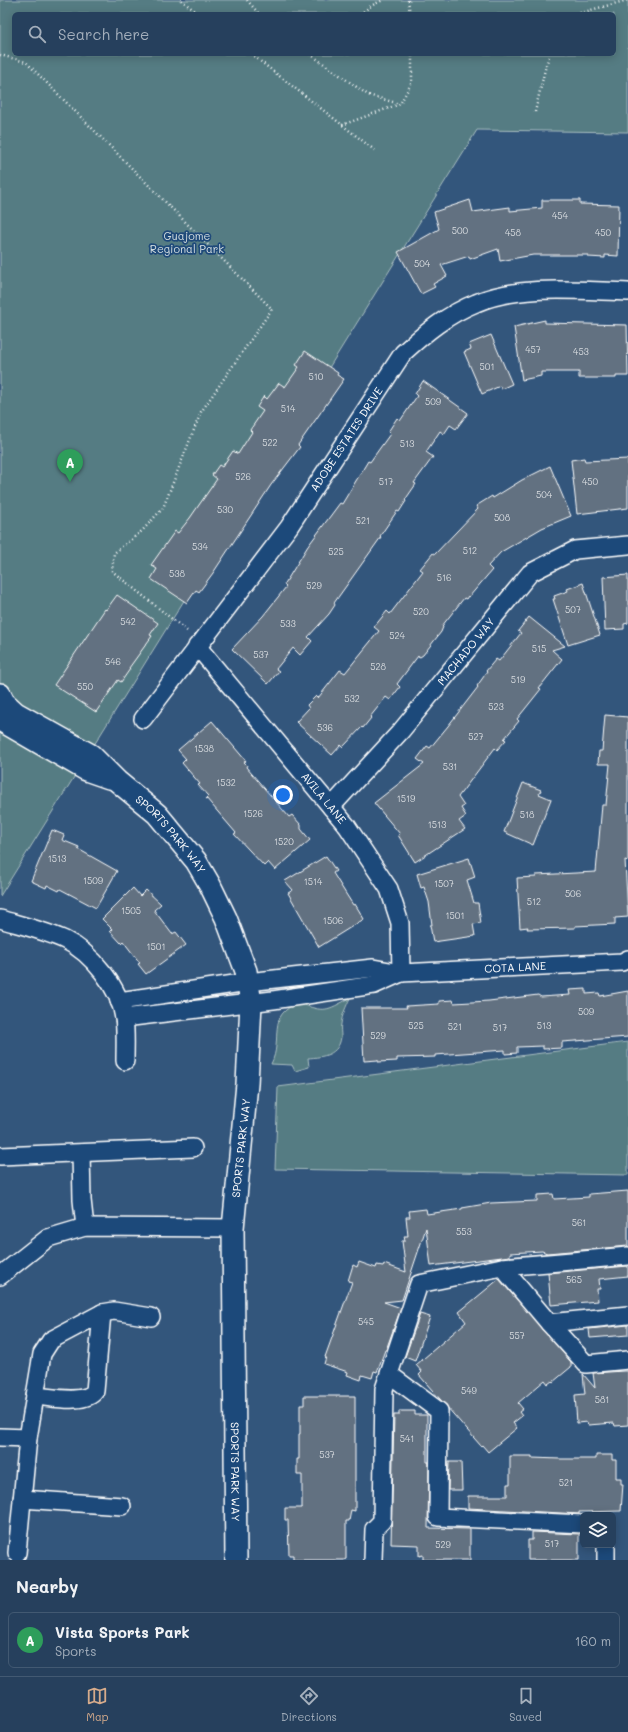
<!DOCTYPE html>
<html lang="en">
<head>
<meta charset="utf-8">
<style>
	:root { --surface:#26405d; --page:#324b66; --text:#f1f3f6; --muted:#a4afbc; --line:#425972; --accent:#d6ab8b }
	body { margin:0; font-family:Mali,sans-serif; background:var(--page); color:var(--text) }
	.controls { position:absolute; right:12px; bottom:12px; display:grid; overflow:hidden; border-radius:6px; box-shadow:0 2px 10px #0003 }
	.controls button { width:36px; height:36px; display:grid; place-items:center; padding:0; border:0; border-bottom:1px solid var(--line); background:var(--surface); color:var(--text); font:20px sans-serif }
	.you { position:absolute; left:283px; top:795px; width:14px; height:14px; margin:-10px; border:3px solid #fff; border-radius:50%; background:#1a73e8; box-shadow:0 0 0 6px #1a73e833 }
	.badge { display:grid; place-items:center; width:26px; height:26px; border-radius:50%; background:var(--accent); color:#fff; font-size:13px; font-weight:700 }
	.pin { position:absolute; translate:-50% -33px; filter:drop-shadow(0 1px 2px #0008) }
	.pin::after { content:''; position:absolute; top:21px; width:14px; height:12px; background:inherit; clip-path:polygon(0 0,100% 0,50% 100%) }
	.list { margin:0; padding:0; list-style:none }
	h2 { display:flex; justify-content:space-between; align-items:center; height:52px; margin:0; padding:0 16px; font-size:17px }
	h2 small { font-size:13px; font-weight:400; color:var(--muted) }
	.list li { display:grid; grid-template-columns:26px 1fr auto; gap:12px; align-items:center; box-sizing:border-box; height:56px; margin:0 8px 8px; padding:0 8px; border:1px solid var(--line); border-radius:6px }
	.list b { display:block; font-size:15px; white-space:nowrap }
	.list p { margin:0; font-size:13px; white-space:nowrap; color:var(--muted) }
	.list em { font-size:13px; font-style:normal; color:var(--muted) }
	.icon { flex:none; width:22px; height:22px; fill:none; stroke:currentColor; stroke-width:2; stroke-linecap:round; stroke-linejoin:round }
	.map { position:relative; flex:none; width:628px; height:1560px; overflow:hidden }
	.search { position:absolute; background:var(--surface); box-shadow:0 2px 10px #0003; left:12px; right:12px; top:12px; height:44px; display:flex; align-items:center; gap:10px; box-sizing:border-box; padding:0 14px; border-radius:6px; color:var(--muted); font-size:15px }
	.sheet { height:116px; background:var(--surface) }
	nav { display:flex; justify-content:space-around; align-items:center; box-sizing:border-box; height:56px; border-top:1px solid var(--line); background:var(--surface); font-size:11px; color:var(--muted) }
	nav a { display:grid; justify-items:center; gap:2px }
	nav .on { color:var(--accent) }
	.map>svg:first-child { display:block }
	.green { fill:#547c83; stroke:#aabec1; fill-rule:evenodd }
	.building { fill:#627181; stroke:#fff }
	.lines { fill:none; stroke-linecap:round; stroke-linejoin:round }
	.minor-casing { stroke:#fff; stroke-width:20 }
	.tertiary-casing { stroke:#fff; stroke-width:24 }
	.path { stroke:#fff; stroke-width:2.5; stroke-dasharray:1 3; stroke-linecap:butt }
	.minor { stroke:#1f4a7a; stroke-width:17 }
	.tertiary { stroke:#1f4a7a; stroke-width:21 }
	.labels { text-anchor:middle; stroke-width:3.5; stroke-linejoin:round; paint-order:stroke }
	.number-label { font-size:9px; fill:#d8dce0 }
	.park-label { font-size:11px; fill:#d4dee0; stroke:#1f4a7a }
	.street-label { font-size:11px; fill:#fff; stroke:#1f4a7a }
</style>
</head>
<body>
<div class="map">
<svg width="628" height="1560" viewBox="0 0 628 1560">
	<rect width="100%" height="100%" fill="#33567c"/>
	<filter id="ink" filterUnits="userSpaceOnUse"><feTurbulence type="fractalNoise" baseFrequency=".025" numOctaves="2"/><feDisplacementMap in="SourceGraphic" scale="8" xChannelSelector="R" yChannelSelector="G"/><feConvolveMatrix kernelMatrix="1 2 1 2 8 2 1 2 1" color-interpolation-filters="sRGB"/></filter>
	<g filter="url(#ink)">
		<!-- green -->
		<g class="green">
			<path d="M 0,0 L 628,0 L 628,132 L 477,130 L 0,896 ZM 14,14 L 614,14 L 614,54 L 14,54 Z"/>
			<path d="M 350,998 C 346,1007 342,1015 341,1024 C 340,1028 341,1033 341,1037 C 339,1055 323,1057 308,1058 L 309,1067 L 295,1071 L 292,1065 L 271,1064 C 284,1039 265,1015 299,1003 C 325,1013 326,1011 350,998 Z"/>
			<path d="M 628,1042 L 628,1175 L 275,1169 L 278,1087 Z"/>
		</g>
		<!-- building -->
		<g class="building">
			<path d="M 470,200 L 473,212 L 510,207 L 510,211 L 542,208 L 542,200 L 580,200 L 580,204 L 619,205 L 618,256 L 605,255 L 605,258 L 588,257 L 588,255 L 533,255 L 500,261 L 498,249 L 470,259 L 469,256 L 441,265 L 447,276 L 433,284 L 435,287 L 421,294 L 398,252 L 439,229 L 434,212 Z"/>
			<path d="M 545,320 L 545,323 L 627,325 L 628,376 L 616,376 L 616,378 L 579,378 L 579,372 L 541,372 L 541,376 L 522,380 L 514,327 Z"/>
			<path d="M 491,335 L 512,384 L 501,389 L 500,386 L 482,394 L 464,352 L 471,349 L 469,344 Z"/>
			<path d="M 305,351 L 338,373 L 337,375 L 344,379 L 298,445 L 300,447 L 271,485 L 213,573 L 199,592 L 196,590 L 187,603 L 151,579 L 157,569 L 151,565 L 175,531 L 178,533 L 190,518 L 217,479 L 212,475 L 219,465 L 222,467 L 233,451 L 238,454 L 252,432 L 250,430 L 263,411 L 257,407 L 264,396 L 267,399 L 279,383 L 285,387 L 299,367 L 296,365 Z"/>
			<path d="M 423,381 L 468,413 L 456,429 L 450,425 L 444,434 L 440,431 L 426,452 L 433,457 L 414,483 L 416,484 L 405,500 L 406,501 L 399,512 L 397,511 L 380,536 L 381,537 L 334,603 L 335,605 L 329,614 L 308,637 L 312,641 L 300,655 L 293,648 L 276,669 L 279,671 L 268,684 L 232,649 L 263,616 L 286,587 L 284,585 L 308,546 L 340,503 L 342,504 L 368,461 L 370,462 L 390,434 L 388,432 L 397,418 L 400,421 L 417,396 L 415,394 Z"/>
			<path d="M 584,458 L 585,461 L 628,459 L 628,508 L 577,514 L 571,460 Z"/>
			<path d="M 550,466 L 571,516 L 542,528 L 501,552 L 488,566 L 492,570 L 469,597 L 468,596 L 466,599 L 464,598 L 442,626 L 443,627 L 441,632 L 423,655 L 420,657 L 418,656 L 397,684 L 400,687 L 390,700 L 386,697 L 370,717 L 371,718 L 363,728 L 362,727 L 343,747 L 341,745 L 332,755 L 296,722 L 309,708 L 307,705 L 316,696 L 318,698 L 340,670 L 345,673 L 379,631 L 374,627 L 387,611 L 390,614 L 423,571 L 420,569 L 433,553 L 435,554 L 478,509 L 476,506 L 492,496 L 493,498 L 522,480 Z"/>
			<path d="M 628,575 L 628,623 L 624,624 L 624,629 L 605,630 L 603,577 Z"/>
			<path d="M 583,583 L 600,635 L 568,645 L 553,599 L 555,599 L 554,596 L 568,591 L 567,589 Z"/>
			<path d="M 117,595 L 158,623 L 150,635 L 152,636 L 129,668 L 130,669 L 121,682 L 118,680 L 96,712 L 54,685 L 105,609 L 106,610 Z"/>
			<path d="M 529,617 L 565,646 L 552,650 L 562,659 L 539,688 L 541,689 L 517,719 L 519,721 L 504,739 L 506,740 L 497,750 L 495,748 L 458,797 L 464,806 L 461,808 L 466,816 L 459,821 L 465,829 L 415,862 L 398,835 L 400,834 L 374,803 L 424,764 L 417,759 L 427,746 L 430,748 L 448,726 L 478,687 L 477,686 L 487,672 L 486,671 L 496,659 L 499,661 L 521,633 L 518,631 Z"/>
			<path d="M 605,715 L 628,717 L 628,861 L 625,860 L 628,917 L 615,918 L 615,924 L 575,926 L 575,928 L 527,929 L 528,927 L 520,928 L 517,878 L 536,877 L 536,875 L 596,872 L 602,805 L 606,805 L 610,764 L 598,764 L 599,751 L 602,751 Z"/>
			<path d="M 212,721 L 246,761 L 244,762 L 247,765 L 246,767 L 252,774 L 289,817 L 292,815 L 301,825 L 301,829 L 310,840 L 275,870 L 268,862 L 264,866 L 234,834 L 236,833 L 206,798 L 208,796 L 198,785 L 200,784 L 182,763 L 186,759 L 178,750 Z"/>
			<path d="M 523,783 L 541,790 L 539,794 L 551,799 L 533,845 L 504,832 Z"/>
			<path d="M 52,830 L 64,835 L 62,840 L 79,847 L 78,849 L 117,871 L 96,908 L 60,889 L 59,891 L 47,885 L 46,888 L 31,881 Z"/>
			<path d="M 326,856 L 336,871 L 333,873 L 346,894 L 353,905 L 355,904 L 364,919 L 319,947 L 288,893 L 293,890 L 285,881 Z"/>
			<path d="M 469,858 L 475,877 L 467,880 L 474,903 L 478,903 L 481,923 L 473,924 L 475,936 L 433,942 L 430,925 L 432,925 L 429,902 L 424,887 L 421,888 L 417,874 Z"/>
			<path d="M 133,888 L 140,896 L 146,890 L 161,904 L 154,910 L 172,934 L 176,932 L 186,945 L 146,974 L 138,964 L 140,963 L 123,941 L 121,943 L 110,931 L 112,929 L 102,919 Z"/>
			<path d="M 586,989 L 586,994 L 599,993 L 600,996 L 628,991 L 628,1037 L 562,1042 L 562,1048 L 543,1049 L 543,1046 L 517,1047 L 517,1053 L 505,1054 L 505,1050 L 435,1055 L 435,1057 L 397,1058 L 397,1061 L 378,1062 L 378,1060 L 364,1061 L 361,1008 L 407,1008 L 406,1006 L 439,1004 L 439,1001 L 453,1000 L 454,1003 L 489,1001 L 538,995 L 541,997 L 570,995 L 569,990 Z"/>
			<path d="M 628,1191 L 628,1246 L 547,1253 L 542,1251 L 510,1253 L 510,1256 L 431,1266 L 426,1228 L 402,1300 L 384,1302 L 401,1308 L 386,1350 L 385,1350 L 377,1372 L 374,1371 L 372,1378 L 362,1375 L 361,1380 L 347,1375 L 348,1372 L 324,1364 L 326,1357 L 325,1357 L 352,1282 L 348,1281 L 353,1265 L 357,1267 L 359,1262 L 376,1268 L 377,1265 L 383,1266 L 384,1264 L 406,1272 L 402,1241 L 405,1241 L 404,1236 L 408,1236 L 406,1217 L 410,1217 L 409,1211 L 426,1209 L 427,1214 L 462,1209 L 462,1208 L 491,1203 L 537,1201 L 537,1195 L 553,1194 L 554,1199 L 589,1197 L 589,1194 Z"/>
			<path d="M 628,1266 L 628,1276 L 599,1279 L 600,1289 L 597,1289 L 598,1301 L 551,1305 L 548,1273 Z"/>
			<path d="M 499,1279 L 571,1362 L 571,1367 L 553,1382 L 552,1381 L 548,1384 L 545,1380 L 518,1403 L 523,1409 L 519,1412 L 522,1416 L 513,1423 L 517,1428 L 488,1452 L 482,1445 L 481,1446 L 419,1375 L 422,1372 L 416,1365 L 466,1322 L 459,1312 Z"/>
			<path d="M 420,1314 L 430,1317 L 415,1361 L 405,1357 Z"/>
			<path d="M 628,1325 L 628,1335 L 590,1338 L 589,1329 Z"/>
			<path d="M 624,1371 L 628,1371 L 628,1425 L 615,1426 L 614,1423 L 588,1425 L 587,1422 L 577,1423 L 575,1395 L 585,1394 L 583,1374 L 595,1388 L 593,1373 Z"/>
			<path d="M 304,1396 L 355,1396 L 355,1511 L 351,1510 L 349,1521 L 346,1521 L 346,1559 L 344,1560 L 293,1560 L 293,1555 L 289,1555 L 288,1520 L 285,1520 L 285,1508 L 302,1508 L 302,1475 L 297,1475 L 297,1459 L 299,1459 L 299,1434 L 300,1434 L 300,1405 L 304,1405 Z"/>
			<path d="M 399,1411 L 415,1411 L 415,1415 L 427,1415 L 427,1462 L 429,1462 L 428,1528 L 470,1529 L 470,1560 L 423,1560 L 423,1555 L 419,1556 L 419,1545 L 391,1544 L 394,1415 L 399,1415 Z"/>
			<path d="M 596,1455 L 612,1455 L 612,1460 L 616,1460 L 616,1478 L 621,1478 L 621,1484 L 623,1484 L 621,1511 L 579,1512 L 579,1514 L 468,1508 L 468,1496 L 507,1496 L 507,1484 L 510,1484 L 510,1456 L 532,1456 L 532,1458 L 560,1459 L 596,1459 Z"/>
			<path d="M 449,1462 L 461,1462 L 462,1490 L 448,1490 Z"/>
			<path d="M 532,1532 L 579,1534 L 579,1560 L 528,1560 L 528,1540 L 532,1540 Z"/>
		</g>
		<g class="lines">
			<defs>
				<g id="minor">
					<path id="s1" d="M 197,646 L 347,826 L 389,889 L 400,923 L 401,973"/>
					<path id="s2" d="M 143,719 L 289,527 L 403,353 C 425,333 448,314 476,303 C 520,284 581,291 628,292"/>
					<path id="s3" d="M 331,807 L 401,731 L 530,573 L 575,550 L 628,545"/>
					<path d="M 0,919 C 20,925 46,931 65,940 C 92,953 120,988 124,1018 C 126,1032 125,1047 125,1061"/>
					<path id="s4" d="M 119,1001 L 248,982 L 373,968 L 401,973 L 622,962 L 628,959"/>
					<path d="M 124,1018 L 273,1000 L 374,985 L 401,973"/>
					<path d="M 81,1153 L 82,1200 L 85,1227"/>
					<path d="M 0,1156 L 193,1148"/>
					<path d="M 502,1267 L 549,1323 L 628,1315"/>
					<path d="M 0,1276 L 48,1238 L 85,1227 L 233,1228"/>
					<path d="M 549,1323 L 586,1364 L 628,1360"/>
					<path d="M 389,1374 L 439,1411 L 438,1517 L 583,1524"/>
					<path d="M 35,1396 C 51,1397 85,1405 95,1391 L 102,1313"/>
					<path d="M 0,1437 L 28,1438"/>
					<path d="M 22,1499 L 122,1506"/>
					<path d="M 17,1553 L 28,1438 L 42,1354 L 51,1340 L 102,1313 L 114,1311 L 151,1317"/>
					<path d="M 373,1560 L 374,1529 L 382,1521 L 384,1389 L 419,1284 L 502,1267 L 628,1256"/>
					<path d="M 606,1560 L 606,1545"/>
				</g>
				<g id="tertiary">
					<path id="s5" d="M 0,694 L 4,702 L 16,713 L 91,755 L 117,781 L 157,814 L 196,861 L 210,885 L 226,918 L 246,971 L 251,1003 L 247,1084 L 233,1228 L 236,1560"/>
					<path d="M 0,720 L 86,770 L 109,778"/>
				</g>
			</defs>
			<!-- minor casing -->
			<use href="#minor" class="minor-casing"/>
			<!-- tertiary casing -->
			<use href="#tertiary" class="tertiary-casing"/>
			<!-- path -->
			<g class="path">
				<path d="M 181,0 L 199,14"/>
				<path d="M 247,0 L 259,14"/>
				<path d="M 408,0 L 410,14"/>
				<path d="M 360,14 L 371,6 L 383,0"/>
				<path d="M 576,14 L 628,0"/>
				<path d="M 251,54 L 377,152"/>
				<path d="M 310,54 L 368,95 L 400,104"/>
				<path d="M 0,55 L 26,62 L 272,309 L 201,412 L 163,508 L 142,531 L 114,553 L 112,571 L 187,631"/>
				<path d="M 535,112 L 546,65 L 550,54"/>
				<path d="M 342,125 L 400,104 L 412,82 L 412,54"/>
			</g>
			<!-- minor -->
			<use href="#minor" class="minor"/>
			<!-- tertiary -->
			<use href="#tertiary" class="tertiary"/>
		</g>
	</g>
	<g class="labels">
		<!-- number labels -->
		<g class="number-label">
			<text x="560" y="219">454</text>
			<text x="460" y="234">500</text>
			<text x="513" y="236">458</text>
			<text x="603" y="236">450</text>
			<text x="422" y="267">504</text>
			<text x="533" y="353">457</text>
			<text x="581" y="355">453</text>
			<text x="487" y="370">501</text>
			<text x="316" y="380">510</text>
			<text x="433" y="405">509</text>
			<text x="288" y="412">514</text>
			<text x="270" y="446">522</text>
			<text x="407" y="447">513</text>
			<text x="243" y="480">526</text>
			<text x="386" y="485">517</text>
			<text x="590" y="485">450</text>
			<text x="544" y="498">504</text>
			<text x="225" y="513">530</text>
			<text x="502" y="521">508</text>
			<text x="363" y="524">521</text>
			<text x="200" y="550">534</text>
			<text x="470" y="554">512</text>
			<text x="336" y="555">525</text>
			<text x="177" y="577">538</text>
			<text x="444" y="581">516</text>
			<text x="314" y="589">529</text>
			<text x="573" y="613">507</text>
			<text x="421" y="615">520</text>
			<text x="128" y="625">542</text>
			<text x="288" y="627">533</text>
			<text x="397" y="639">524</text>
			<text x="539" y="652">515</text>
			<text x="261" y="658">537</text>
			<text x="113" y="665">546</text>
			<text x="378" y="670">528</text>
			<text x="518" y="683">519</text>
			<text x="85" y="690">550</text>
			<text x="352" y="702">532</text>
			<text x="496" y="710">523</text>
			<text x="325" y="731">536</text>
			<text x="476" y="740">527</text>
			<text x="204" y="752">1538</text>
			<text x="450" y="770">531</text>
			<text x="226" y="786">1532</text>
			<text x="406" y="802">1519</text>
			<text x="253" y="817">1526</text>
			<text x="527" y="818">518</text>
			<text x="437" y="828">1513</text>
			<text x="284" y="845">1520</text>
			<text x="57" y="862">1513</text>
			<text x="93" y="884">1509</text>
			<text x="313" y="885">1514</text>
			<text x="444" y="887">1507</text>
			<text x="573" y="897">506</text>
			<text x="534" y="905">512</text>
			<text x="131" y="914">1505</text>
			<text x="455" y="919">1501</text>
			<text x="333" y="924">1506</text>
			<text x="156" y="950">1501</text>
			<text x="586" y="1015">509</text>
			<text x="416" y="1029">525</text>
			<text x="544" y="1029">513</text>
			<text x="455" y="1030">521</text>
			<text x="500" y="1031">517</text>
			<text x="378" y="1039">529</text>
			<text x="579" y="1226">561</text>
			<text x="464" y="1235">553</text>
			<text x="574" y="1283">565</text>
			<text x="366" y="1325">545</text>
			<text x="517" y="1339">557</text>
			<text x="469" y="1394">549</text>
			<text x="602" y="1403">581</text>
			<text x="407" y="1442">541</text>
			<text x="327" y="1458">537</text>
			<text x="566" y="1486">521</text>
			<text x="552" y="1547">517</text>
			<text x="443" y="1548">529</text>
		</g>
		<!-- park labels -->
		<g class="park-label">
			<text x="187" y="240">Guajome<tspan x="187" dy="13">Regional Park</tspan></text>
		</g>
		<!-- street labels -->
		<g class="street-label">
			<text dy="4" stroke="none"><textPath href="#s2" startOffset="346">ADOBE ESTATES DRIVE</textPath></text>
			<text dy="4" stroke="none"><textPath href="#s3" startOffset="206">MACHADO WAY</textPath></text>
			<text dy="4" stroke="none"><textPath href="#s1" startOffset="198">AVILA LANE</textPath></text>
			<text dy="4" stroke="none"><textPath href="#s5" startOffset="224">SPORTS PARK WAY</textPath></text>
			<text dy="4" stroke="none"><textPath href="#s4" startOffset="399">COTA LANE</textPath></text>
			<text transform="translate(241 1148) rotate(-84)" y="4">SPORTS PARK WAY</text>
			<text dy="4" stroke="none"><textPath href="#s5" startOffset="884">SPORTS PARK WAY</textPath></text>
		</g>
	</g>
</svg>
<div class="controls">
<button><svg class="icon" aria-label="layers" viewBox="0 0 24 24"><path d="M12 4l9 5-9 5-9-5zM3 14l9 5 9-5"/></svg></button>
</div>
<div class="you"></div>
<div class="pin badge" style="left:70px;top:482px;background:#2e9e5b">A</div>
<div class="search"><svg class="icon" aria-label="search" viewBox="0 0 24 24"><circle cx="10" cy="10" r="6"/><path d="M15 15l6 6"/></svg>Search here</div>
</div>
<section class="sheet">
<h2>Nearby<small></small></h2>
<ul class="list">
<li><span class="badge" style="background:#2e9e5b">A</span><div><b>Vista Sports Park</b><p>Sports</p></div><em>160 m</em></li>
</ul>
</section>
<nav>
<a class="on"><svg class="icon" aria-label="map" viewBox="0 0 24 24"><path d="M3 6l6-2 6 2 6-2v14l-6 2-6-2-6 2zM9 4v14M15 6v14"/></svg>Map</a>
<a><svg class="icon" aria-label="directions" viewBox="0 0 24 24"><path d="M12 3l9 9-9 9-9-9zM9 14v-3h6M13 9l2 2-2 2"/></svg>Directions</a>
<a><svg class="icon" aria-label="saved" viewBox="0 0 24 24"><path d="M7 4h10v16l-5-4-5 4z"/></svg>Saved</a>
</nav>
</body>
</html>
